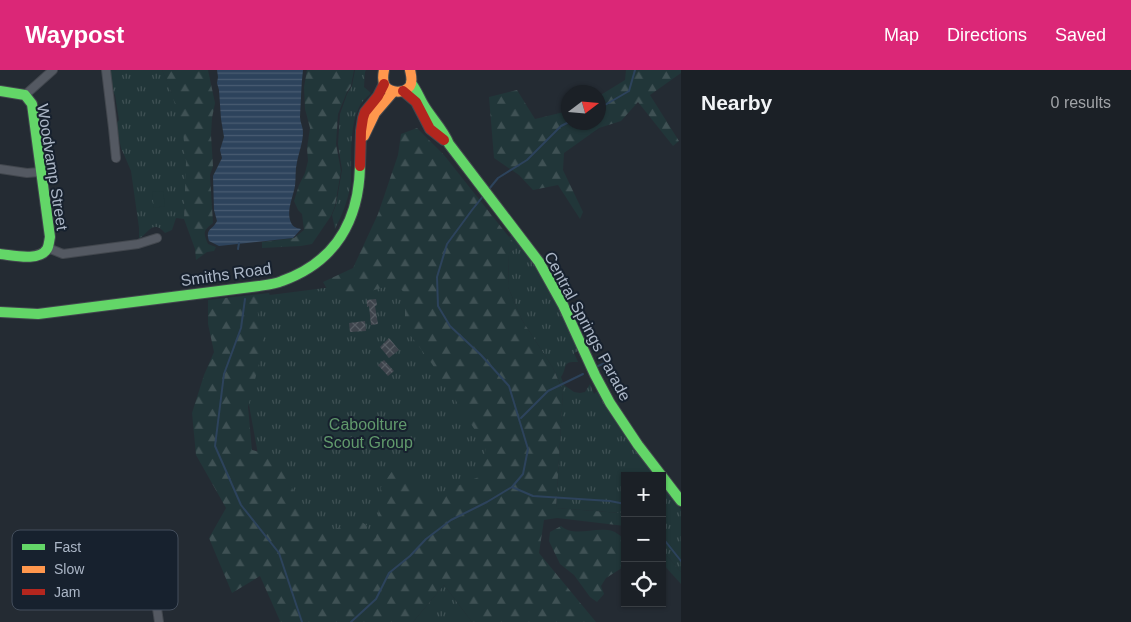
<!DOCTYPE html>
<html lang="en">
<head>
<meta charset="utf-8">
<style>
	:root { --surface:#1b2026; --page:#24282e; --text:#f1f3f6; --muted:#a0a3a7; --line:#393e43; --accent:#db2777 }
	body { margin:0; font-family:Arial,sans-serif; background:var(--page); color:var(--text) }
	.controls { position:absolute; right:15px; bottom:15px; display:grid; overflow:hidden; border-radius:0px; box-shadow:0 1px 4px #0004 }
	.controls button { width:45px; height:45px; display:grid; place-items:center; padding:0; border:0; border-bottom:1px solid var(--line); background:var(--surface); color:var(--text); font:25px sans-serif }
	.compass { position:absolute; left:561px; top:15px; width:45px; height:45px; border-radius:50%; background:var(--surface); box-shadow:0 1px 4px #0004; rotate:74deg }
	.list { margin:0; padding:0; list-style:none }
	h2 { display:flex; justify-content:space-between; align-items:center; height:65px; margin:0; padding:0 20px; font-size:21px }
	h2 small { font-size:16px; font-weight:400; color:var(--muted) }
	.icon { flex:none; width:28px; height:28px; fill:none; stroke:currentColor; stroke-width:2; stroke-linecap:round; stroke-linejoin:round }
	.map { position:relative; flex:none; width:681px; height:552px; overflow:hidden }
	header { display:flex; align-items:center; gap:30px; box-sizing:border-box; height:70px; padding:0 25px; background:var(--accent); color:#fff }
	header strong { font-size:24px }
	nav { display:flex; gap:28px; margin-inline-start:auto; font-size:18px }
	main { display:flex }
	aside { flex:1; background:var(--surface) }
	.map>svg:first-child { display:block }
	.grass { fill:url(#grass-tufts) }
	.forest { fill:url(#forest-firs) }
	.pitch { fill:#213639 }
	.water { fill:url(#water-rules) }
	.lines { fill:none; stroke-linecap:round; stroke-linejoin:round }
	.stream { stroke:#2d435c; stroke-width:2 }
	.building { fill:url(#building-cross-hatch) }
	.street-casing { stroke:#42474e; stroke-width:10 }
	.fast-casing { stroke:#42474e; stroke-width:12 }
	.slow-casing { stroke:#42474e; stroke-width:12 }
	.jam-casing { stroke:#42474e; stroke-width:12 }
	.street { stroke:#545962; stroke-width:8 }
	.fast { stroke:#63d668; stroke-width:10 }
	.slow { stroke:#ff974d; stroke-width:10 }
	.jam { stroke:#b3261e; stroke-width:10 }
	.labels { text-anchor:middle; stroke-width:4; stroke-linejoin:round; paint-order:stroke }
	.street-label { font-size:16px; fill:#acb7c7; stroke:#17212e }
	.park-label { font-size:16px; fill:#61996c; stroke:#17212e }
	.key { fill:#17212e; stroke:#444e5c; stroke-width:1 }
	.key-label { font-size:14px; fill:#acb7c7 }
</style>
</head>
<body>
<header>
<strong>Waypost</strong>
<nav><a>Map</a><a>Directions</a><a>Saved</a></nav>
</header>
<main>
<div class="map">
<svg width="681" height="552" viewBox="0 0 681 552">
	<defs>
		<pattern id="grass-tufts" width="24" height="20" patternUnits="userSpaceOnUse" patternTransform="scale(1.25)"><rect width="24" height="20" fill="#213639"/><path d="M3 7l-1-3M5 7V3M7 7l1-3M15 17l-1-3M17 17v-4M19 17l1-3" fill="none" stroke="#3f5154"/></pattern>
		<pattern id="forest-firs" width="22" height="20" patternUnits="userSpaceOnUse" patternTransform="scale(1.25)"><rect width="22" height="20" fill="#213639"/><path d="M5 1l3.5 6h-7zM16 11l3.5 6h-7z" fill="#3f5154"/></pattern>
		<pattern id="water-rules" width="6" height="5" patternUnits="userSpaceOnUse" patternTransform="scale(1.25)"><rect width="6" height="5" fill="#2d435c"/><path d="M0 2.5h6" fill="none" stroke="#495c72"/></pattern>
		<pattern id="building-cross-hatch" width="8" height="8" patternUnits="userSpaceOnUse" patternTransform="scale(1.25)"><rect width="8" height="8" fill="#3e444c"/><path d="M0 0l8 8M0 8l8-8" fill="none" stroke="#575d64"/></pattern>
	</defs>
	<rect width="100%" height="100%" fill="#242b33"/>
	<!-- grass -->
	<g class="grass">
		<path d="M 110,0 L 162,0 C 171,19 180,42 184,63 C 188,91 186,120 184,149 L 176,148 L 172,160 L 165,163 C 153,149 148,163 139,169 L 139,158 L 131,101 L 125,87 L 121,78 L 116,54 L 119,50 L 115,25 L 112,22 Z"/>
		<path d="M 355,0 L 366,0 L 365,2 L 364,17 L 371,23 C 369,26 365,28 363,31 C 348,50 352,88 351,111 C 349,128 343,143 335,159 L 332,145 L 336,135 L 342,100 L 338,74 L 340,44 L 347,24 L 352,16 Z"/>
		<path d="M 512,164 L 517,169 C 540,204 561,239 577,277 L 578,281 L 574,283 L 578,292 C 561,291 568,297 561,307 L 564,315 L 574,322 L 580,323 L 585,322 L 590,314 L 594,324 L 597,321 L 632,374 L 656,406 L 625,406 L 625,445 L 620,443 L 556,438 L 563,320 L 553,298 L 522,250 L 508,217 L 509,183 L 517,177 L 509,167 Z"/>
		<path d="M 427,205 L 483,330 L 498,406 L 356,535 L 259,390 L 230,230 Z"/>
		<path d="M 662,414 L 681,440 L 681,502 L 662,480 Z"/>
		<path d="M 444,515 L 472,552 L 413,552 Z"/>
	</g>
	<!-- forest -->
	<g class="forest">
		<path d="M 162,0 L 208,0 L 215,33 L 212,48 L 211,65 L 213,96 L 210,105 L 213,153 C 203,161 203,162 208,174 L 216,177 L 214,181 L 207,182 L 196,190 L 195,179 L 184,149 L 186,92 L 183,62 L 171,21 Z"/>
		<path d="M 307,0 L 354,0 L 351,16 L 347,22 L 338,44 L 336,74 L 341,101 L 335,136 L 331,146 L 312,174 L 301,176 L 262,178 L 262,172 L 294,168 L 304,160 L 302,144 L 298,140 L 294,131 L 299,115 L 305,103 L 308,91 L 307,78 L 310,58 L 305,39 L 304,17 Z"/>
		<path d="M 626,0 L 681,0 L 681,3 L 650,25 L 679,71 L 673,76 L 638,32 L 621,51 L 599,58 L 564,83 L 563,100 L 583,142 L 580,149 L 558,115 L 533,120 L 519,105 L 494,88 L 489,27 L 517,20 L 535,49 L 568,41 L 568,52 L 598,52 L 599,26 L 625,10 Z"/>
		<path d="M 417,58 L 444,85 L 517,177 L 509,183 L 508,217 L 522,250 L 553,298 L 563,321 L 556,438 L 620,443 L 625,445 L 625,456 L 557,448 L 544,450 L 539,483 L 596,552 L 472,552 L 444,515 L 413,552 L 279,552 L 280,551 L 260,506 L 232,523 L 209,468 L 226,438 L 196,385 L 192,343 L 204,305 L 214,282 L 208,254 L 208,230 L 269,223 L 272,231 L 257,239 L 264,274 L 248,337 L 252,380 L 285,389 L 298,441 L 329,462 L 357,449 L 368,456 L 354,475 L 362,480 L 376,467 L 381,417 L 395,397 L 408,406 L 431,427 L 481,406 L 486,377 L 432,294 L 405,258 L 405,223 L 395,214 L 371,221 L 331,226 L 323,212 L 353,198 L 378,144 L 398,85 L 401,64 Z"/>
		<path d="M 561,456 C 574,467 591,458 607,460 C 614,460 623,466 625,473 C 626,480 625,489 625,496 L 606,508 L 601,516 L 604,524 L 597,532 L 590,527 L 574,505 L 560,494 L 549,471 L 550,462 Z"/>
		<path d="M 662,480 L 681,502 L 681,514 L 662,493 Z"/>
	</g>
	<!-- pitch -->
	<path class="pitch" d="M 163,121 L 165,136 L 154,138 L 152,122 Z"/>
	<!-- water -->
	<path class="water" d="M 217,0 L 303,0 C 301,16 301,31 300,47 C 300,52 303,57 303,62 C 303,72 299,82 297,92 C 295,100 296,108 295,116 C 293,127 287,139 290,150 C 292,157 296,158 301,159 L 293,168 L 219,176 L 209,171 C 205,158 212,161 217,151 L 214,140 L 213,106 L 222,88 L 220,80 L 224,67 L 221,49 L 219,20 L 217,13 L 218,7 Z"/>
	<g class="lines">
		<!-- stream -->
		<g class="stream">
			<path d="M 598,39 L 629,21 L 635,0"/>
			<path d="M 489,119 L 498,108 L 527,90 L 561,56 L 569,52"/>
			<path d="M 238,179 L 239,173"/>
			<path d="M 245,229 L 241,258 L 224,304 L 215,376 L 241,435 L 279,483 L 302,552"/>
			<path d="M 598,296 L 605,293"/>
			<path d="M 521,348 L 548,321 L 583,304"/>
			<path d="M 512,417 L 533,426 L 610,431 L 625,434"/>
			<path d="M 662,467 L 681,491"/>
			<path d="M 351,552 L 376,529 L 389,503 L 410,486 L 426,469 L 451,450 L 487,432 L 512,417 L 523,404 L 528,379 L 509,316 L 481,285 L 450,256 L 438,236 L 437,207 L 447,174 L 472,140 L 484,125"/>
		</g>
	</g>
	<!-- building -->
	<g class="building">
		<path d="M 376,229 L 377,235 L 375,236 L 378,254 L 371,255 L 369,236 L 367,237 L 367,230 Z"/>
		<path d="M 365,251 L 366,261 L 350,262 L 349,253 Z"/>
		<path d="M 389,268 L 399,280 L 389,288 L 380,277 Z"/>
		<path d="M 384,290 L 394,301 L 388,306 L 378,295 Z"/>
	</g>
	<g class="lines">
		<defs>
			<g id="street">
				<path d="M 106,0 L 113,58 L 116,88"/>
				<path d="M 25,25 L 53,0"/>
				<path d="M 0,99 L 27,103 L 40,102"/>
				<path d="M 48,178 L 63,184 L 138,174 L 157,168"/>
				<path d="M 150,491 L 159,552"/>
			</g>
			<g id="fast">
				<path d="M 411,13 C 416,19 419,27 423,34 C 431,48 443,59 449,74 L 539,192 L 563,235 L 595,305 L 610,333 L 638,375 L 681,431"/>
				<path d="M 0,21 L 25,25 L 32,34 L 50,167 C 49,171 49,176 47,179 C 39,192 12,185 0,184"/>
				<path d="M 0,242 L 38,244 L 259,216 C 266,215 275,214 282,211 C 335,192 359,151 360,96"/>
			</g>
			<g id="slow">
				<path d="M 384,0 C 383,5 382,11 385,16 C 390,23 404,24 410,16 C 413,11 411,5 410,0"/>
				<path d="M 364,66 L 375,43 L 393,22"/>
			</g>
			<g id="jam">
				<path d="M 403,21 L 416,32 L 430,59 L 444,70"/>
				<path d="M 360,96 L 361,61 L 363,48 L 365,42 L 378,26 L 384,14"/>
			</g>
		</defs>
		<!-- street casing -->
		<use href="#street" class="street-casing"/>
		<!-- fast casing -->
		<use href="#fast" class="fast-casing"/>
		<!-- slow casing -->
		<use href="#slow" class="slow-casing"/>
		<!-- jam casing -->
		<use href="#jam" class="jam-casing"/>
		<!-- street -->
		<use href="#street" class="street"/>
		<!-- fast -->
		<use href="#fast" class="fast"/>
		<!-- slow -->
		<use href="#slow" class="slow"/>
		<!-- jam -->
		<use href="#jam" class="jam"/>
	</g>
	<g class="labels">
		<!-- street labels -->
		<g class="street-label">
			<text transform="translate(53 97) rotate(81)" y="6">Woodvamp Street</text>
			<text transform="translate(226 204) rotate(-8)" y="6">Smiths Road</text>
			<text transform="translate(588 256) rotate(62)" y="6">Central Springs Parade</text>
		</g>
		<!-- park labels -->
		<g class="park-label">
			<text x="368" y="360">Caboolture<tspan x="368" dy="18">Scout Group</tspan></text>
		</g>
	</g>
	<!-- legend -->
	<rect x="12" y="460" width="166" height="80" rx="8" class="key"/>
	<rect x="22" y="474" width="23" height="6" fill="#63d668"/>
	<rect x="22" y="496" width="23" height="7" fill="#ff974d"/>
	<rect x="22" y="519" width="23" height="6" fill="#b3261e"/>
	<g class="key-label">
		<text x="54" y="482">Fast</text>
		<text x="54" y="504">Slow</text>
		<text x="54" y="527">Jam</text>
	</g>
</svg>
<div class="controls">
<button>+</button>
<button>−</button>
<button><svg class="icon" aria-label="locate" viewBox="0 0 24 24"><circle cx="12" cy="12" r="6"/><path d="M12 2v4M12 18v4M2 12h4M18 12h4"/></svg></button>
</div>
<svg class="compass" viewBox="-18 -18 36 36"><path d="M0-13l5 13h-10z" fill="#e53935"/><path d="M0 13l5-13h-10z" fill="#a0a3a7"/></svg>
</div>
<aside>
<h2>Nearby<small>0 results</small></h2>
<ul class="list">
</ul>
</aside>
</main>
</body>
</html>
